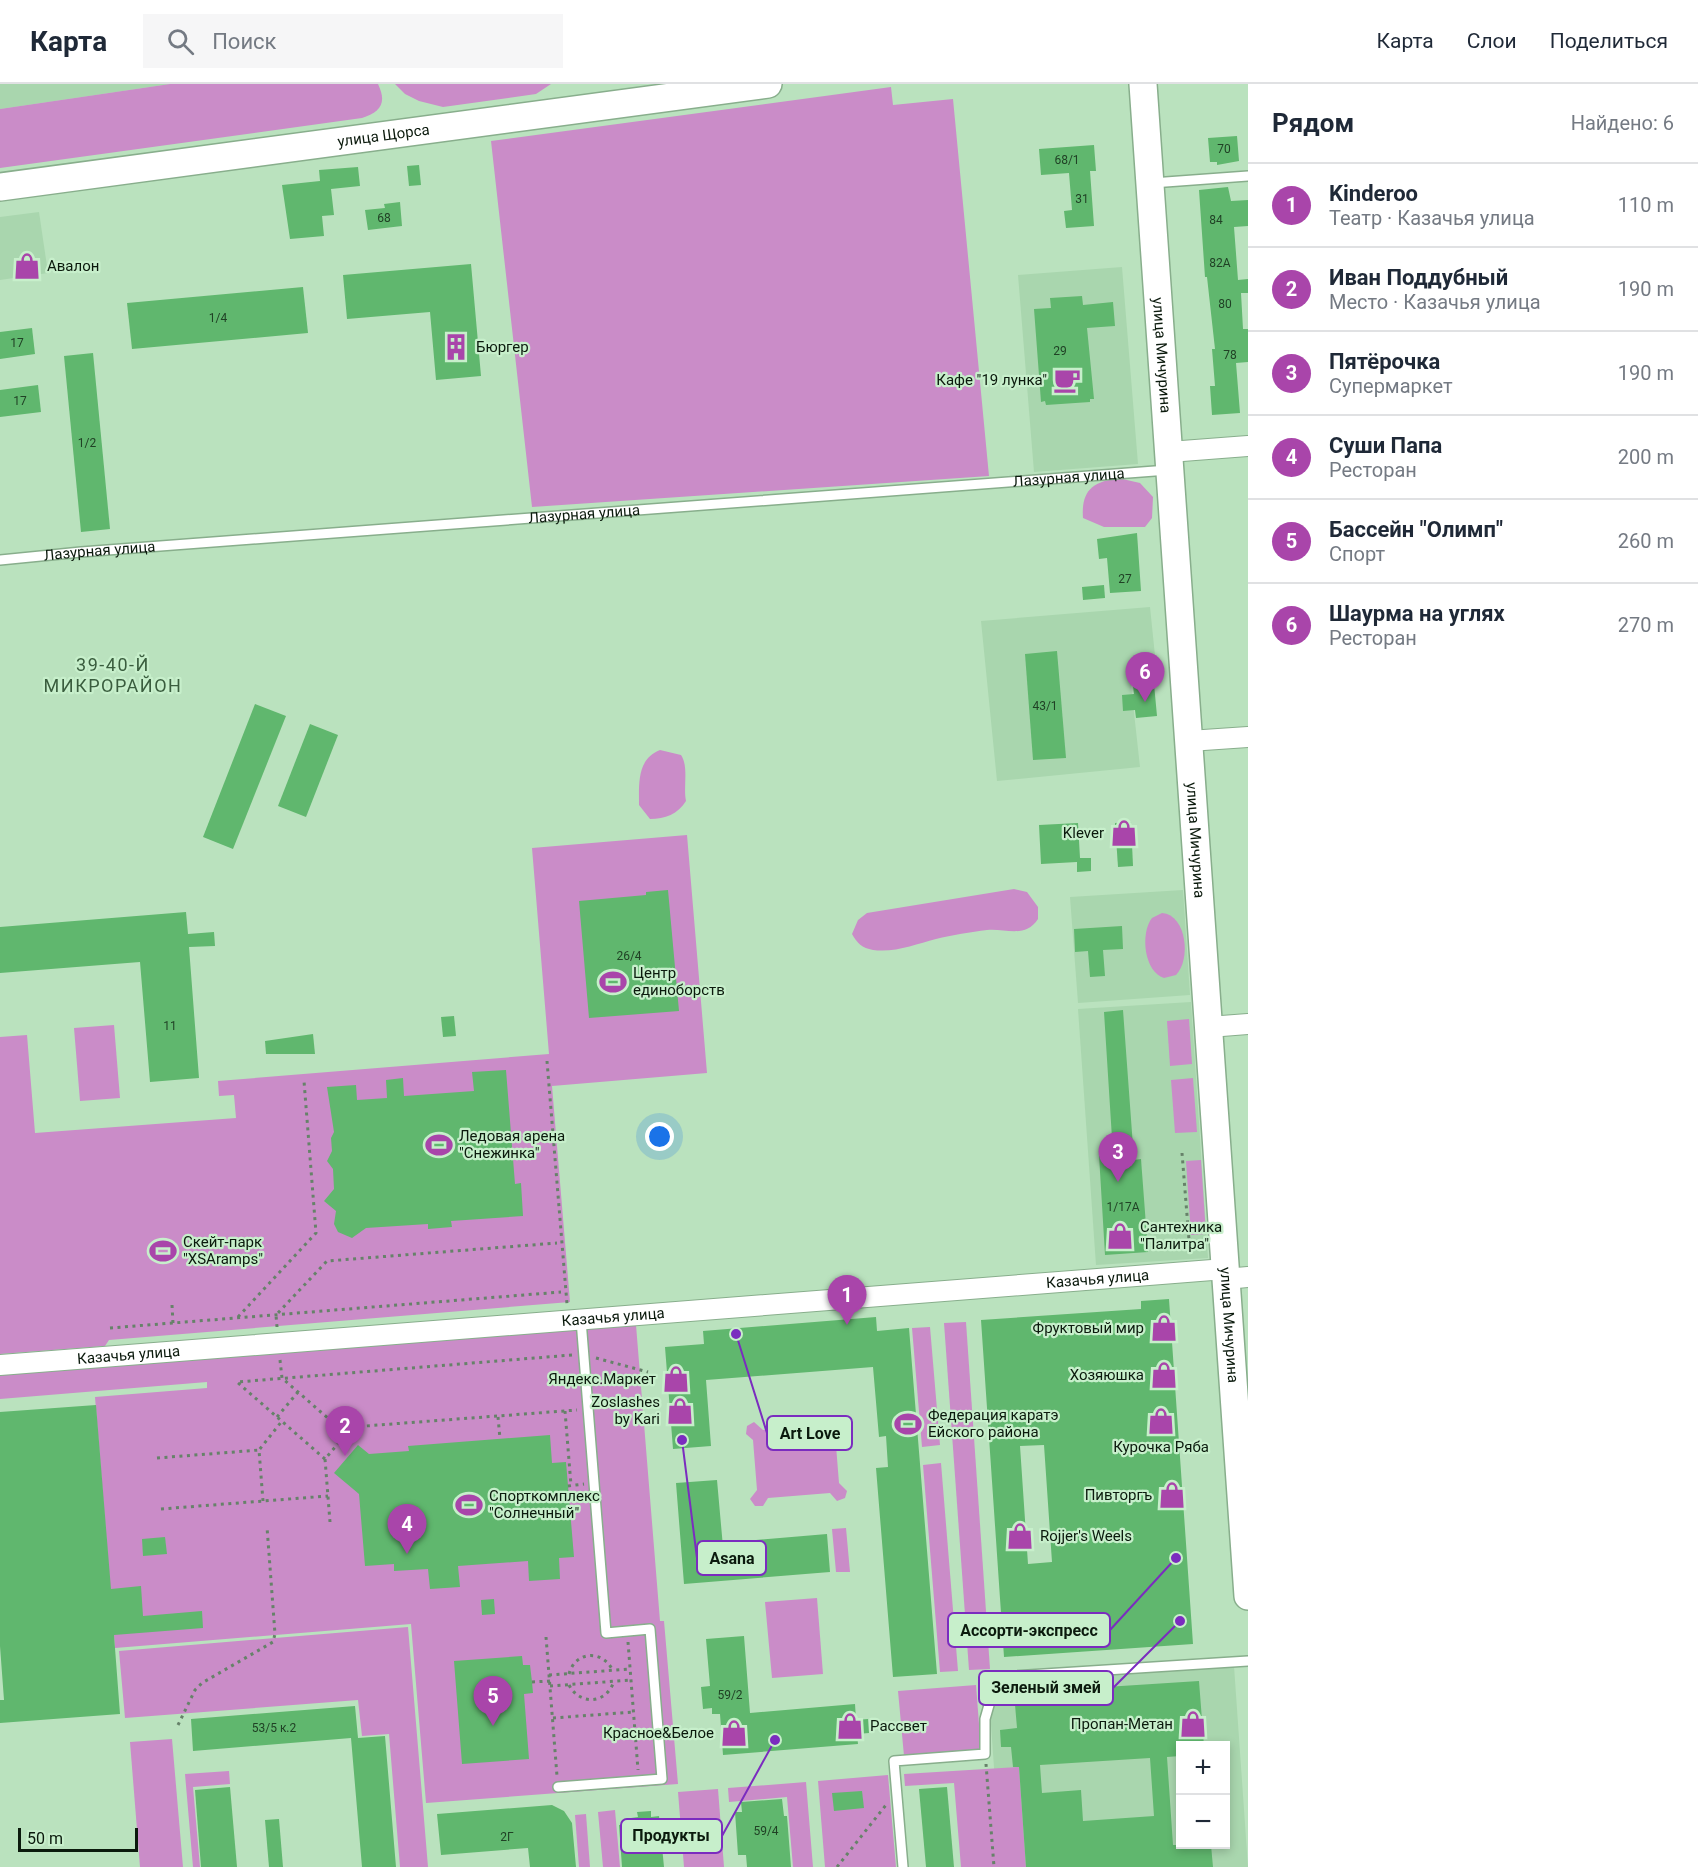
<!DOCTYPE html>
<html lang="ru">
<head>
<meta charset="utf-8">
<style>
	:root { --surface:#fff; --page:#f6f6f7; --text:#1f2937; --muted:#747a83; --line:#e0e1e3; --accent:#a945aa }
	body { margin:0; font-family:Roboto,sans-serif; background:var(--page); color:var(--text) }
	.controls { position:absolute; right:18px; bottom:18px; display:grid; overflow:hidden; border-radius:0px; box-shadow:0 3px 9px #0003 }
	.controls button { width:54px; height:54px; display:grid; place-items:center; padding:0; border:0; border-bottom:2px solid var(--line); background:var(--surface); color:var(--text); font:30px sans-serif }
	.scale { position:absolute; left:18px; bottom:15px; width:120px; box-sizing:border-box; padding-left:6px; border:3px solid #0b1a0d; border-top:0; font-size:16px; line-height:21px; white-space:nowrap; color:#0b1a0d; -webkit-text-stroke:4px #c7efcb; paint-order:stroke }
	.you { position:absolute; left:660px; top:1053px; width:21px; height:21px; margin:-15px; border:4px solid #fff; border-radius:50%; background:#1a73e8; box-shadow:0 0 0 9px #1a73e833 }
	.badge { display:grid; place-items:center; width:39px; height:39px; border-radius:50%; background:var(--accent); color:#fff; font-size:20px; font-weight:700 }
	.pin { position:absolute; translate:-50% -50px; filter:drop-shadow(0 2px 3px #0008) }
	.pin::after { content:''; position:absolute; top:32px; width:21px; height:18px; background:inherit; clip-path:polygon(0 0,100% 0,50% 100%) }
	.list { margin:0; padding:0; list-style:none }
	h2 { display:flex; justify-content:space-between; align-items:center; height:78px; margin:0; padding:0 24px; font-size:26px }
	h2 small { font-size:20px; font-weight:400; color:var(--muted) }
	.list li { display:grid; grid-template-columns:39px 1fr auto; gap:18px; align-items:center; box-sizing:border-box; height:84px; padding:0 24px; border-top:2px solid var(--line) }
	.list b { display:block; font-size:22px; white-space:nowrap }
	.list p { margin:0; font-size:20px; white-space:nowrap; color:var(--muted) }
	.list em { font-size:20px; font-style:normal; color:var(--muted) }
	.icon { flex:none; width:33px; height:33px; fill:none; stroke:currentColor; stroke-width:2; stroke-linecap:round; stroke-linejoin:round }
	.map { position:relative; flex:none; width:1248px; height:1783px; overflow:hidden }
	header { display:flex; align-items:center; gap:36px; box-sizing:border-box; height:84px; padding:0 30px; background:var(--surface); border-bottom:2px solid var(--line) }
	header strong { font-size:28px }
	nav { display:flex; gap:33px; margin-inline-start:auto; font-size:21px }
	.search { width:420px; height:54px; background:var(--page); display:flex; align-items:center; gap:15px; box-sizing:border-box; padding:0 21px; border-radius:0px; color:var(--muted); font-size:22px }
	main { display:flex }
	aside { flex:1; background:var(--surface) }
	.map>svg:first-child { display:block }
	.built { fill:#a9d6ae; fill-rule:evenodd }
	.green { fill:#ca8cc8 }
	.building { fill:#60b76e; fill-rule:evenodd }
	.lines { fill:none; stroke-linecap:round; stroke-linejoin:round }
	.lane-casing { stroke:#88ae8c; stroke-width:12 }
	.street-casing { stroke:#88ae8c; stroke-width:22 }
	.secondary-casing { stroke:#88ae8c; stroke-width:30 }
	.path { stroke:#668269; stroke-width:3; stroke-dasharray:3 4.5; stroke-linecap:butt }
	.lane { stroke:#fff; stroke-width:9 }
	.street { stroke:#fff; stroke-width:20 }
	.secondary { stroke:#fff; stroke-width:27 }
	.labels { text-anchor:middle; stroke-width:4.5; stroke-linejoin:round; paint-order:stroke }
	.number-label { font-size:12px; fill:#204125 }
	.street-label { font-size:15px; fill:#0b1a0d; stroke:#c7efcb }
	.poi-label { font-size:15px; fill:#0b1a0d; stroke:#c7efcb; text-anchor:start }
	.quarter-label { font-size:18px; letter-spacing:1.5px; fill:#3a5d3e; stroke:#c7efcb }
	.leader { fill:none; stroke:#7b2cbf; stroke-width:2 }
	.callout-dot { fill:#7b2cbf; stroke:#c7efcb; stroke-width:2 }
	.callout { fill:#c7efcb; stroke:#7b2cbf; stroke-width:2 }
	.callout-label { font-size:16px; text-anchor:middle; font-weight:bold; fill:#0b1a0d }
</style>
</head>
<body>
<header>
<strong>Карта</strong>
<div class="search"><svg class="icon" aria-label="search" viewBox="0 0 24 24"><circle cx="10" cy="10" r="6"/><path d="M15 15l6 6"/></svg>Поиск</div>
<nav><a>Карта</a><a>Слои</a><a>Поделиться</a></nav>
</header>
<main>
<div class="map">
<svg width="1248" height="1783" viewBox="0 0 1248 1783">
	<rect width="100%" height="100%" fill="#bae2be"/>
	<!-- built -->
	<g class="built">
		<path d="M 0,0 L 170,0 L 0,25 Z"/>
		<path d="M 39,128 L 48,189 L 0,196 L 0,133 Z"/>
		<path d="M 1122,183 L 1138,380 L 1034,388 L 1018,191 Z"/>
		<path d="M 1150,523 L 1157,591 L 1131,601 L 1140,683 L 997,697 L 981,537 Z"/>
		<path d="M 1183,806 L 1190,911 L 1078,919 L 1070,813 Z"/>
		<path d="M 1191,918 L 1208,1174 L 1096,1181 L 1078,925 Z"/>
		<path d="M 1234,1582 L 1248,1783 L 1001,1783 L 988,1598 ZM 1180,1662 L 1226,1662 L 1226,1760 L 1180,1760 Z"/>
	</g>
	<!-- green -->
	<g class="green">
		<path d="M 170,0 L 378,0 C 387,19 381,28 362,34 L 0,84 L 0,25 Z"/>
		<path d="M 395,0 L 551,0 L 536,10 L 443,23 L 419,17 L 405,10 Z"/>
		<path d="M 891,3 L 893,21 L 953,15 L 989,392 L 532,423 L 491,57 Z"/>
		<path d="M 1118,394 L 1140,399 L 1153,413 L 1152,434 L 1145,443 L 1104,443 L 1083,434 C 1081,406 1093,398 1118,394 Z"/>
		<path d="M 660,666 L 681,671 C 689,683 683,703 686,717 C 678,730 665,735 650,735 L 639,721 C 639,699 637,675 660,666 Z"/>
		<path d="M 687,751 L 707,989 L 552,1002 L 570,1218 L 109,1256 L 105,1262 L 0,1270 L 0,953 L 27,951 L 35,1049 L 236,1034 L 234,1011 L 219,1012 L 218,997 L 549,970 L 532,764 Z"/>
		<path d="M 1014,805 L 1027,808 L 1038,823 L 1038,835 C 1025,855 1005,844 987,846 C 971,848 952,851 936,855 C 916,860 895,869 873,866 C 862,864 857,859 852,850 L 858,836 L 867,829 Z"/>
		<path d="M 1162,829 C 1187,831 1191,876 1176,891 L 1164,894 C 1144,888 1140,849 1152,834 Z"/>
		<path d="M 1189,935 L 1192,980 L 1170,982 L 1167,937 Z"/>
		<path d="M 114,941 L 120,1014 L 80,1017 L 74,944 Z"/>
		<path d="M 1193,994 L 1197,1048 L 1175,1049 L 1171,996 Z"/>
		<path d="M 1201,1076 L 1206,1150 L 1191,1151 L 1186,1077 Z"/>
		<path d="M 966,1238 L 990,1585 L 969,1586 L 944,1239 Z"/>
		<path d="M 636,1241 L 660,1537 L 664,1537 L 678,1700 L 426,1719 L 411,1540 L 115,1564 L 95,1313 L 207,1304 L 207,1298 L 0,1315 L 0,1289 Z"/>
		<path d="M 930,1243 L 940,1361 L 922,1363 L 912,1244 Z"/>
		<path d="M 830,1332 L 836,1332 L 841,1339 L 840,1344 L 835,1349 L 839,1399 L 847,1407 L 845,1414 L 837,1417 L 830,1409 L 768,1414 L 763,1422 L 755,1422 L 750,1415 L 757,1406 L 753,1356 L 746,1350 L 747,1342 L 754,1338 L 763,1346 L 824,1341 Z"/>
		<path d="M 941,1379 L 958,1587 L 940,1588 L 923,1381 Z"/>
		<path d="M 846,1444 L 850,1488 L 836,1488 L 832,1445 Z"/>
		<path d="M 817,1514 L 823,1590 L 772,1594 L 765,1518 Z"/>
		<path d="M 408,1543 L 428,1783 L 400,1783 L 389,1650 L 362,1652 L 358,1616 L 125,1634 L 119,1567 Z"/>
		<path d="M 976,1601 L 981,1666 L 904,1672 L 898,1607 Z"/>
		<path d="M 172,1655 L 183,1783 L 140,1783 L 130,1658 Z"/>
		<path d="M 1019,1683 L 1026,1783 L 961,1783 L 954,1699 L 905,1702 L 904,1690 Z"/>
		<path d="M 229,1687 L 230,1700 L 193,1703 L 200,1783 L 193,1783 L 185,1690 Z"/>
		<path d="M 888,1691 L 896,1783 L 825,1783 L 818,1697 Z"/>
		<path d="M 806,1698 L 813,1783 L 793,1783 L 787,1713 L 729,1718 L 728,1704 Z"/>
		<path d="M 718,1705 L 724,1783 L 684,1783 L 678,1708 Z"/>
		<path d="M 615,1726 L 620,1783 L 603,1783 L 598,1728 Z"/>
		<path d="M 586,1730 L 590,1783 L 579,1783 L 575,1731 Z"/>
	</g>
	<!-- building -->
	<g class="building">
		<path d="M 1237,52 L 1239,77 L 1217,81 L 1217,78 L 1210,78 L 1208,54 Z"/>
		<path d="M 1094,61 L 1096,87 L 1090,87 L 1094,142 L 1066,144 L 1064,127 L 1072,126 L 1069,89 L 1041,91 L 1039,65 Z"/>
		<path d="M 419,81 L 421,101 L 409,102 L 407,82 Z"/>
		<path d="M 358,83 L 360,102 L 331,105 L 334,131 L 322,132 L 324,152 L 290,155 L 282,101 L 320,97 L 319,86 Z"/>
		<path d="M 1228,103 L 1231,117 L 1248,116 L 1248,142 L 1234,143 L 1238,196 L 1248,195 L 1248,209 L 1241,209 L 1243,245 L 1248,245 L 1248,278 L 1236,279 L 1240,329 L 1212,331 L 1210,302 L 1215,302 L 1212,265 L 1215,265 L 1207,193 L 1205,193 L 1199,106 Z"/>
		<path d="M 400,118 L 402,142 L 368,146 L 365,126 L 385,124 L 384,120 Z"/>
		<path d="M 37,174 L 39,188 L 18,190 L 16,177 Z"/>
		<path d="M 471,180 L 481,292 L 436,296 L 430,228 L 347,235 L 343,191 Z"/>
		<path d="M 303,203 L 308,249 L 132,265 L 127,219 Z"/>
		<path d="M 1082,212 L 1083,221 L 1113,218 L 1115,242 L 1087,244 L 1094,315 L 1090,315 L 1090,318 L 1046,321 L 1045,317 L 1041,318 L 1034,225 L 1051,224 L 1050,214 Z"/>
		<path d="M 32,244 L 35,270 L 0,275 L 0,248 Z"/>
		<path d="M 93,269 L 110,445 L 81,448 L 64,272 Z"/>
		<path d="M 38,301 L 41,328 L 0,333 L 0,306 Z"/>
		<path d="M 1137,449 L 1141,507 L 1110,509 L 1107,474 L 1099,475 L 1097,455 Z"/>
		<path d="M 1104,501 L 1105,514 L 1083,516 L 1082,503 Z"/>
		<path d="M 1057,567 L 1066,674 L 1033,676 L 1025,570 Z"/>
		<path d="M 1154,600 L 1157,632 L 1136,634 L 1135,626 L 1123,627 L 1122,611 L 1134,610 L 1133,602 Z"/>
		<path d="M 255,620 L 286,632 L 233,765 L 203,753 Z"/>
		<path d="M 310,640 L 338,651 L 306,733 L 278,722 Z"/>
		<path d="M 1131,738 L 1133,782 L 1118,783 L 1115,739 Z"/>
		<path d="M 1078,739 L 1080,774 L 1091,774 L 1091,787 L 1077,788 L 1077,778 L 1041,780 L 1039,741 Z"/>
		<path d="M 668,806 L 679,927 L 589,934 L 579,817 L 646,811 L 646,808 Z"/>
		<path d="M 186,828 L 188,850 L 214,848 L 215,862 L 189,863 L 199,994 L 150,998 L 140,878 L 0,889 L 0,843 Z"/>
		<path d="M 1122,842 L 1123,865 L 1103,866 L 1105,892 L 1090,893 L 1088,867 L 1075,868 L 1074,845 Z"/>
		<path d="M 1123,926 L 1134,1076 L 1141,1075 L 1148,1168 L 1105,1171 L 1099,1071 L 1113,1070 L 1104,928 Z"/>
		<path d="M 454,932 L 456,952 L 443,953 L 441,933 Z"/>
		<path d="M 313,950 L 315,970 L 266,970 L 265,957 Z"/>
		<path d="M 506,986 L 515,1100 L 521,1099 L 523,1132 L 451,1137 L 452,1143 L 428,1145 L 428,1140 L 366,1144 L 352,1154 L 338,1148 L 334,1140 L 336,1127 L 324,1117 L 334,1105 L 333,1085 L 327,1077 L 332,1067 L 331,1054 L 334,1048 L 327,1003 L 356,1001 L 357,1016 L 387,1014 L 386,996 L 403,994 L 404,1012 L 474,1007 L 472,988 Z"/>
		<path d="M 1169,1215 L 1193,1560 L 1004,1573 L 981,1236 L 1141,1225 L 1141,1217 ZM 1044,1361 L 1052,1478 L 1028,1480 L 1020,1362 Z"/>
		<path d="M 876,1233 L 877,1247 L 909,1244 L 937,1590 L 893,1593 L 876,1384 L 888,1383 L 886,1352 L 879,1353 L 873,1283 L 706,1296 L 711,1362 L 673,1365 L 665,1263 L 704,1260 L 703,1247 Z"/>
		<path d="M 96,1321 L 111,1505 L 141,1502 L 143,1532 L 202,1527 L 203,1544 L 114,1551 L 120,1630 L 0,1639 L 0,1616 L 4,1616 L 0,1562 L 0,1328 Z"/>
		<path d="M 550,1351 L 552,1379 L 566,1378 L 574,1473 L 559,1474 L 560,1495 L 529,1497 L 528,1477 L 458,1482 L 460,1503 L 430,1505 L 428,1485 L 394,1487 L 394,1480 L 365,1482 L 359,1410 L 334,1389 L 358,1361 L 369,1370 L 409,1367 L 408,1362 Z"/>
		<path d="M 717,1396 L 723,1463 L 756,1461 L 756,1456 L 827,1450 L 830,1488 L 684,1500 L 676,1399 Z"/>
		<path d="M 165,1453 L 167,1470 L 143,1472 L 142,1455 Z"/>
		<path d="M 494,1515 L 495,1530 L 482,1531 L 481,1516 Z"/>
		<path d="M 744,1552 L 750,1629 L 855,1620 L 856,1636 L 868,1635 L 869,1649 L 857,1650 L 858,1660 L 723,1671 L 720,1630 L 712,1630 L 712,1624 L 703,1625 L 701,1603 L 710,1602 L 706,1555 Z"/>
		<path d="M 522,1572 L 523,1581 L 530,1581 L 532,1598 L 533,1609 L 524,1610 L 529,1675 L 462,1680 L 454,1577 Z"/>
		<path d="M 1199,1597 L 1204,1662 L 1180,1662 L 1180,1672 L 1167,1673 L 1173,1761 L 1211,1761 L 1213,1783 L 1026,1783 L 1019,1683 L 1013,1683 L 1011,1663 L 1001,1663 L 1000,1646 L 1017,1644 L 1014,1609 ZM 1150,1674 L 1154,1732 L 1083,1737 L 1081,1706 L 1042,1709 L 1040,1681 Z"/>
		<path d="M 355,1622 L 358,1654 L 385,1652 L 396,1783 L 362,1783 L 351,1654 L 193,1667 L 191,1635 Z"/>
		<path d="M 230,1703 L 237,1783 L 201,1783 L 195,1706 Z"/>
		<path d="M 947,1703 L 954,1783 L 926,1783 L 919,1705 Z"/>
		<path d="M 862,1707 L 864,1724 L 834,1727 L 832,1709 Z"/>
		<path d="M 782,1715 L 784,1732 L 787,1732 L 791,1783 L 747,1783 L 746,1771 L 738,1771 L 735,1728 L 742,1728 L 741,1718 Z"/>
		<path d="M 552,1721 L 564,1727 L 572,1739 L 576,1783 L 530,1783 L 528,1764 L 441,1771 L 437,1730 Z"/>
		<path d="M 651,1727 L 651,1733 L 659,1732 L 664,1783 L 622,1783 L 619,1741 L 624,1741 L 624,1735 L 638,1733 L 637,1728 Z"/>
		<path d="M 279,1735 L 283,1783 L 269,1783 L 265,1736 Z"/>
	</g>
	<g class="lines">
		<defs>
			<g id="lane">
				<path d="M 1152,99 L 1248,92"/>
				<path id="s1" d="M 0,476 L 81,468 L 1168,386"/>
				<path d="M 558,1703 L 662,1695 L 650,1545 L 606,1549 L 581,1236"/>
				<path d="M 903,1783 L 894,1677 L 985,1670 L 985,1635 L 997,1593 L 1248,1577"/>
			</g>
			<g id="street">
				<path d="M 1169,368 L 1248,362"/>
				<path d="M 1189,657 L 1248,653"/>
				<path d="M 1209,943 L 1248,940"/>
				<path d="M 1226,1195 L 1248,1193"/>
				<path id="s2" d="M 0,1281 L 1225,1185"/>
			</g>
			<g id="secondary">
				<path id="s3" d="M 1143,0 L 1248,1512"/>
				<path id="s4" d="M 0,103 L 768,0"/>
			</g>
		</defs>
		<!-- lane casing -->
		<use href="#lane" class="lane-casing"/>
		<!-- street casing -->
		<use href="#street" class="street-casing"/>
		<!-- secondary casing -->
		<use href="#secondary" class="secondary-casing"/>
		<!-- path -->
		<g class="path">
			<path d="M 547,977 L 567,1220"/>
			<path d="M 1182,1069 L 1189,1156"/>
			<path d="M 172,1221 L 173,1239"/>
			<path d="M 238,1233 L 316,1149 L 304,997"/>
			<path d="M 277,1243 L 276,1231 L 327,1177 L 557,1159"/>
			<path d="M 110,1244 L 561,1208"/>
			<path d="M 596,1274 L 648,1288"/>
			<path d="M 280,1276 L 282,1294 L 346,1350"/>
			<path d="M 565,1327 L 571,1401"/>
			<path d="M 277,1333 L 298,1308"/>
			<path d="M 498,1333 L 500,1355"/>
			<path d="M 157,1374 L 259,1366"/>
			<path d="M 325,1375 L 237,1298 L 572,1271"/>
			<path d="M 568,1402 L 584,1400"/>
			<path d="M 263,1417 L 259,1366 L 282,1337"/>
			<path d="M 161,1425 L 328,1412"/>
			<path d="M 330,1438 L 325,1375 L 352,1343 L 577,1326"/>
			<path d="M 546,1553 L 557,1692"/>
			<path d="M 628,1558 L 638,1686"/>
			<path d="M 569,1590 C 575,1567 603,1565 613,1587"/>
			<path d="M 549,1591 L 630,1585"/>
			<path d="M 532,1598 L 550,1597"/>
			<path d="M 569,1601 C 580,1622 607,1620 614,1597"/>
			<path d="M 550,1602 L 631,1596"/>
			<path d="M 553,1634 L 633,1628"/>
			<path d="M 178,1641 L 195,1606 L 202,1599 L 273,1558 L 275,1550 L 267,1443"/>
			<path d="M 986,1680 L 994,1783"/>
			<path d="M 837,1783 L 886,1721"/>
		</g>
		<!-- lane -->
		<use href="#lane" class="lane"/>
		<!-- street -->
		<use href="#street" class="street"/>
		<!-- secondary -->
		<use href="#secondary" class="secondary"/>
	</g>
	<!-- icons -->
	<defs>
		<symbol id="shop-bare" viewBox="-9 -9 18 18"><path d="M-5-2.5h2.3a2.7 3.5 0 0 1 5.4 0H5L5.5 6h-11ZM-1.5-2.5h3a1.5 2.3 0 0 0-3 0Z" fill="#a945aa" stroke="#c7efcb" stroke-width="2.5" paint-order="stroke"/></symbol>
		<symbol id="building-bare" viewBox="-9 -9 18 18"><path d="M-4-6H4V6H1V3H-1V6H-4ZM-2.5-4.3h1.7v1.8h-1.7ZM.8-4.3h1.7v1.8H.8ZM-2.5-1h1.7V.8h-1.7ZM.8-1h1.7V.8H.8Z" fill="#a945aa" stroke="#c7efcb" stroke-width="2.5" paint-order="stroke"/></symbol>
		<symbol id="cafe-bare" viewBox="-9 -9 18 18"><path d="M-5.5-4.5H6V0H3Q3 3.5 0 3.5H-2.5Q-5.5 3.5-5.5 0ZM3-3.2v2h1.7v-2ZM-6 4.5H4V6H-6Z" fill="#a945aa" stroke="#c7efcb" stroke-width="2.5" paint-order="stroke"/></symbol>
		<symbol id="stadium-bare" viewBox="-9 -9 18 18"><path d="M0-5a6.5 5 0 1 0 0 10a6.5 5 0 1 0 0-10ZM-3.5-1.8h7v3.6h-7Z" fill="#a945aa" stroke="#c7efcb" stroke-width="2.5" paint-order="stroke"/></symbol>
	</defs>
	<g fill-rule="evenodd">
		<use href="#shop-bare" x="8" y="163" width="38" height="38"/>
		<use href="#building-bare" x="437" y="244" width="38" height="38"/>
		<use href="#cafe-bare" x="1048" y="277" width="38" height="38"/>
		<use href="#shop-bare" x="1105" y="730" width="38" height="38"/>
		<use href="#stadium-bare" x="594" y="879" width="38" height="38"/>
		<use href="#stadium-bare" x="420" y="1042" width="38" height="38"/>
		<use href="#shop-bare" x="1101" y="1133" width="38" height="38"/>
		<use href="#stadium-bare" x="144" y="1148" width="38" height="38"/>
		<use href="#shop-bare" x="1145" y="1225" width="38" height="38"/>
		<use href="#shop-bare" x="1145" y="1272" width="38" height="38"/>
		<use href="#shop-bare" x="657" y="1276" width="38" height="38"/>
		<use href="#shop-bare" x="661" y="1308" width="38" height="38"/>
		<use href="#shop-bare" x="1142" y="1318" width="38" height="38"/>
		<use href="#stadium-bare" x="889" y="1321" width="38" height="38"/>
		<use href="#shop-bare" x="1153" y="1392" width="38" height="38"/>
		<use href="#stadium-bare" x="450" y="1402" width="38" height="38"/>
		<use href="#shop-bare" x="1001" y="1433" width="38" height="38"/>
		<use href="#shop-bare" x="1174" y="1621" width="38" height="38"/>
		<use href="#shop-bare" x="831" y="1623" width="38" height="38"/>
		<use href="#shop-bare" x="715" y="1630" width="38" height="38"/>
	</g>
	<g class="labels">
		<!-- number labels -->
		<g class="number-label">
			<text x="1224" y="69">70</text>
			<text x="1067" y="80">68/1</text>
			<text x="1082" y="119">31</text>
			<text x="384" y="138">68</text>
			<text x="1216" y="140">84</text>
			<text x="1220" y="183">82А</text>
			<text x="1225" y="224">80</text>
			<text x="218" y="238">1/4</text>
			<text x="17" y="263">17</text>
			<text x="1060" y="271">29</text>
			<text x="1230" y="275">78</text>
			<text x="20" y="321">17</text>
			<text x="87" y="363">1/2</text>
			<text x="1125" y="499">27</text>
			<text x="1045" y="626">43/1</text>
			<text x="629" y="876">26/4</text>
			<text x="170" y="946">11</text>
			<text x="1123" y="1127">1/17А</text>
			<text x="730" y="1615">59/2</text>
			<text x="274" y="1648">53/5 к.2</text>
			<text x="766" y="1751">59/4</text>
			<text x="507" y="1757">2Г</text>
		</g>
		<!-- street labels -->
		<g class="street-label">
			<text dy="5" stroke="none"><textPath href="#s4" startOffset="387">улица Щорса</textPath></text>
			<text dy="5" stroke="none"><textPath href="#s3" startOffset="272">улица Мичурина</textPath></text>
			<text dy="5" stroke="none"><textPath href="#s1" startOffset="1072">Лазурная улица</textPath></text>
			<text dy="5" stroke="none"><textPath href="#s1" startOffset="586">Лазурная улица</textPath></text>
			<text dy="5" stroke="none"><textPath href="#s1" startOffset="100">Лазурная улица</textPath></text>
			<text dy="5" stroke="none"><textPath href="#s3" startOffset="758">улица Мичурина</textPath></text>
			<text dy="5" stroke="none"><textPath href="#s2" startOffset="1101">Казачья улица</textPath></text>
			<text dy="5" stroke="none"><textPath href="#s2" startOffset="615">Казачья улица</textPath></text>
			<text dy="5" stroke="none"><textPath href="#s3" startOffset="1244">улица Мичурина</textPath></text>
			<text dy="5" stroke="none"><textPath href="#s2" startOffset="129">Казачья улица</textPath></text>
		</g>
		<!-- poi labels -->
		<g class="poi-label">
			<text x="47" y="187">Авалон</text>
			<text x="476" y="268">Бюргер</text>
			<text x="1047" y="301" text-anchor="end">Кафе "19 лунка"</text>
			<text x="1104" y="754" text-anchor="end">Klever</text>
			<text x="633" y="894">Центр<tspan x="633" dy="17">единоборств</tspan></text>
			<text x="459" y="1057">Ледовая арена<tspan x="459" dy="17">"Снежинка"</tspan></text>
			<text x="1140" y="1148">Сантехника<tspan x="1140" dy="17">"Палитра"</tspan></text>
			<text x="183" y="1163">Скейт-парк<tspan x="183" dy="17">"XSAramps"</tspan></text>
			<text x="1144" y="1249" text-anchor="end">Фруктовый мир</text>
			<text x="1144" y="1296" text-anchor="end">Хозяюшка</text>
			<text x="656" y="1300" text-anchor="end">Яндекс.Маркет</text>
			<text x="660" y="1323" text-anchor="end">Zoslashes<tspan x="660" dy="17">by Kari</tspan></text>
			<text x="928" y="1336">Федерация каратэ<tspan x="928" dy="17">Ейского района</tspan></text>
			<text x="1161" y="1368" text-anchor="middle">Курочка Ряба</text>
			<text x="1152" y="1416" text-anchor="end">Пивторгъ</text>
			<text x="489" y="1417">Спорткомплекс<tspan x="489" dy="17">"Солнечный"</tspan></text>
			<text x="1040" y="1457">Rojjer's Weels</text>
			<text x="1173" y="1645" text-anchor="end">Пропан-Метан</text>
			<text x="870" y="1647">Рассвет</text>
			<text x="714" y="1654" text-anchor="end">Красное&amp;Белое</text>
		</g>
		<!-- quarter labels -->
		<g class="quarter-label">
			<text x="113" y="587">39-40-Й<tspan x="113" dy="21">МИКРОРАЙОН</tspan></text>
		</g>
	</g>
	<!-- callouts -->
	<path class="leader" d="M736 1250L767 1349M682 1356L697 1474M1176 1474L1110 1546M1180 1537L1113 1604M775 1656L722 1752"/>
	<g class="callout-dot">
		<circle cx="736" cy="1250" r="6"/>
		<circle cx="682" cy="1356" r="6"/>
		<circle cx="1176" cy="1474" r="6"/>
		<circle cx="1180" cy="1537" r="6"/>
		<circle cx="775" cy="1656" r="6"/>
	</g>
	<g class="callout">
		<rect x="767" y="1332" width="85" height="34" rx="6"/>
		<rect x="697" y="1457" width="69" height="34" rx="6"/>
		<rect x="948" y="1529" width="162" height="34" rx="6"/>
		<rect x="979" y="1587" width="134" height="34" rx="6"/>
		<rect x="621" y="1735" width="101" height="34" rx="6"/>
	</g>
	<g class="callout-label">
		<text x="810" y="1355">Art Love</text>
		<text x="732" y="1480">Asana</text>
		<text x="1029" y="1552">Ассорти-экспресс</text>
		<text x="1046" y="1609">Зеленый змей</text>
		<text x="671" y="1757">Продукты</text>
	</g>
</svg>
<div class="controls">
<button>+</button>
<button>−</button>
</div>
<div class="scale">50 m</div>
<div class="you"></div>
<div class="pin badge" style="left:847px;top:1241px">1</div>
<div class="pin badge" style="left:345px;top:1372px">2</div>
<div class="pin badge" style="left:1118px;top:1098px">3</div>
<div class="pin badge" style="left:407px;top:1470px">4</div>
<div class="pin badge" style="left:493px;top:1642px">5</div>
<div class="pin badge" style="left:1145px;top:618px">6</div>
</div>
<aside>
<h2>Рядом<small>Найдено: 6</small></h2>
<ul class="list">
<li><span class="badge">1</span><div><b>Kinderoo</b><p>Театр · Казачья улица</p></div><em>110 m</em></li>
<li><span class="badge">2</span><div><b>Иван Поддубный</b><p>Место · Казачья улица</p></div><em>190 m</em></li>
<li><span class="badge">3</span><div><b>Пятёрочка</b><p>Супермаркет</p></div><em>190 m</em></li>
<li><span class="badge">4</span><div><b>Суши Папа</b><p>Ресторан</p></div><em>200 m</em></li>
<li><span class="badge">5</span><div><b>Бассейн &quot;Олимп&quot;</b><p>Спорт</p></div><em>260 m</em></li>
<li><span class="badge">6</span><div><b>Шаурма на углях</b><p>Ресторан</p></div><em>270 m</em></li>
</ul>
</aside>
</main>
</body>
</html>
